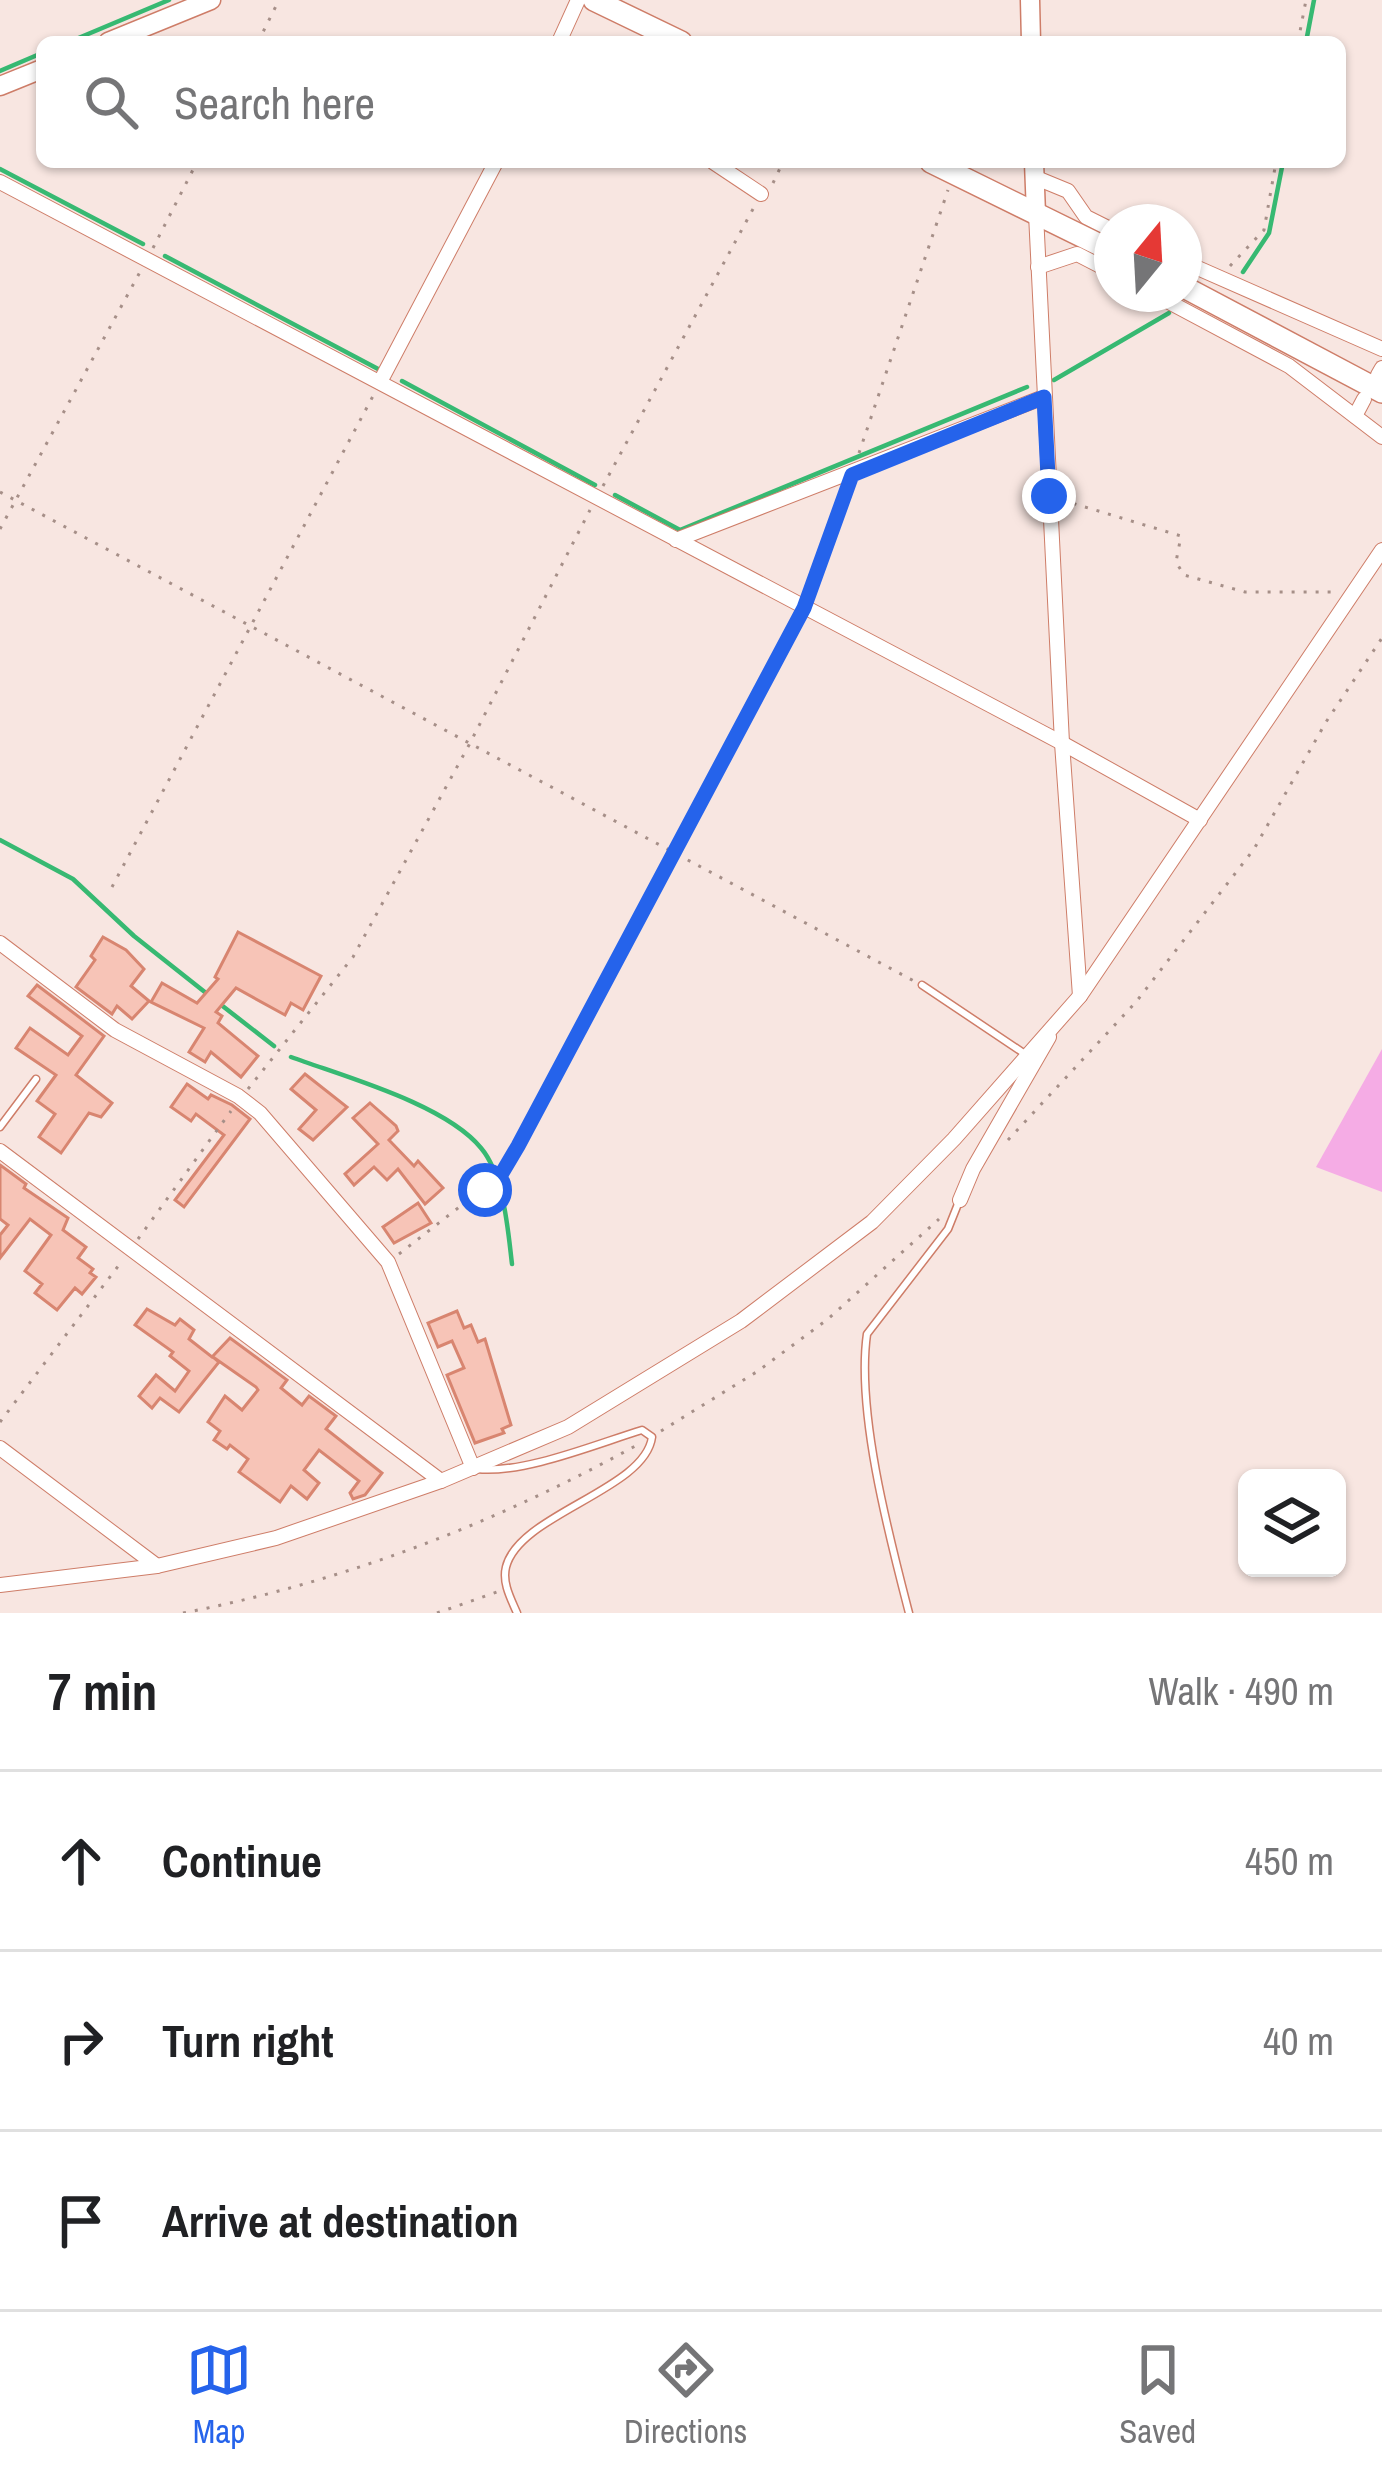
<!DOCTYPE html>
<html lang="en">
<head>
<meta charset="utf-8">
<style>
	:root { --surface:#fff; --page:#f2f2f2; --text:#202124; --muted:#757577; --line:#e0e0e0; --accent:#2563eb }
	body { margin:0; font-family:"Archivo Narrow",sans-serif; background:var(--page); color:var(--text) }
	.controls { position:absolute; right:36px; bottom:36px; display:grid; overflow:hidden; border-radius:18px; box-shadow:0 3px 9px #0004 }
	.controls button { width:108px; height:108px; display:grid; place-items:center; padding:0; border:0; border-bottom:3px solid var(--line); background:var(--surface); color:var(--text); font:60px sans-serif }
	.compass { position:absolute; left:1094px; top:204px; width:108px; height:108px; border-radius:50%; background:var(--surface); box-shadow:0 3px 9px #0004; rotate:18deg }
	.stop { position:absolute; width:36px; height:36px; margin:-27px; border:9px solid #2563eb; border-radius:50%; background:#fff }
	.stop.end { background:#2563eb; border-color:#fff; box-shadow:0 3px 12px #0008 }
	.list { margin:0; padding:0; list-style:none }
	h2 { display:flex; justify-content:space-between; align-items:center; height:156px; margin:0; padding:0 48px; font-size:51px }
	h2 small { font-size:39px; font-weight:400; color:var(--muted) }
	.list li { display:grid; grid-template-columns:78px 1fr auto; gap:36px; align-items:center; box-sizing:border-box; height:180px; padding:0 48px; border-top:3px solid var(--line) }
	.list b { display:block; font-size:45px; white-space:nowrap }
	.list em { font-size:39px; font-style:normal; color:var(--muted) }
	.icon { flex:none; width:66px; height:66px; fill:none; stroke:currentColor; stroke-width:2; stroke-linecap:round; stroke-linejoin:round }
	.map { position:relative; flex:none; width:1382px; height:1613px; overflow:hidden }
	.search { position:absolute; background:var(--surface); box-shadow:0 3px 9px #0004; left:36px; right:36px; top:36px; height:132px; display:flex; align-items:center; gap:30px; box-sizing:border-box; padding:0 42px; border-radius:18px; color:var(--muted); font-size:45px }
	.sheet { height:696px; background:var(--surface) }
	nav { display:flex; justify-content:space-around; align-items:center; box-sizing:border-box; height:168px; border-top:3px solid var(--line); background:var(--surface); font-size:33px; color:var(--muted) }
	nav a { display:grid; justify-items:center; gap:6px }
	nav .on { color:var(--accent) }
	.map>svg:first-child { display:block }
	.green { fill:#f5ace5 }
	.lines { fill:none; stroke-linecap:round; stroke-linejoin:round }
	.stream { stroke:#37b972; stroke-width:4.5 }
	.building { fill:#f7c4b7; stroke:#d88570; stroke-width:3 }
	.lane-casing { stroke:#ce7d68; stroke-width:9 }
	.street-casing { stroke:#ce7d68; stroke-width:16 }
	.secondary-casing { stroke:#ce7d68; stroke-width:21 }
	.primary-casing { stroke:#ce7d68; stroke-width:24 }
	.path { stroke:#a68f88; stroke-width:3; stroke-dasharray:3 9; stroke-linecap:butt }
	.lane { stroke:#fff; stroke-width:6 }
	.street { stroke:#fff; stroke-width:14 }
	.secondary { stroke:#fff; stroke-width:18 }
	.primary { stroke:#fff; stroke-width:21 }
	.route { stroke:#2563eb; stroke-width:15 }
</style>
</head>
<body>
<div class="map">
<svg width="1382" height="1613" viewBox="0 0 1382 1613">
	<rect width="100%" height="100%" fill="#f8e6e1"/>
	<!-- green -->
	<path class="green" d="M 1382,1049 L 1382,1192 L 1316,1167 Z"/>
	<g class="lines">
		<!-- stream -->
		<g class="stream">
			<path d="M 69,42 L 169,0"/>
			<path d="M 1306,42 L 1314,0"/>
			<path d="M 0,71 L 42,53"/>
			<path d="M 0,169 L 143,244"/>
			<path d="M 165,256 L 380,370"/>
			<path d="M 1243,272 L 1269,233 L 1283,162"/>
			<path d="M 1054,380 L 1169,313"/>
			<path d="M 402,381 L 595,485"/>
			<path d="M 615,495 L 680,530 L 1027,387"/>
			<path d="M 0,840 L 73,879 L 134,936 L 206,993"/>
			<path d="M 220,1004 L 274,1046"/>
			<path d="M 291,1057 C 345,1077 445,1104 481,1148 C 504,1175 508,1231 512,1264"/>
		</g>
	</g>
	<!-- building -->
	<g class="building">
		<path d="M 238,932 L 321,976 L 303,1010 L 291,1003 L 285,1015 L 236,988 L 216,1012 L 222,1016 L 218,1023 L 258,1056 L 241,1077 L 211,1052 L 205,1062 L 189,1052 L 204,1028 L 151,1002 L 162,983 L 197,1003 L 218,979 L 215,977 Z"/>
		<path d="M 103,937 L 126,950 L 144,969 L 131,986 L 149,1001 L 132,1019 L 117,1006 L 112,1014 L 76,987 L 95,960 L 91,956 Z"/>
		<path d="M 37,985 L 104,1036 L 76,1075 L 112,1103 L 101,1117 L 89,1113 L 61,1153 L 39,1137 L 55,1114 L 37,1101 L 56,1075 L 16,1048 L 30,1028 L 68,1055 L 82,1036 L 28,996 Z"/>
		<path d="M 305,1074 L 347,1107 L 313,1140 L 299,1129 L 316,1110 L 291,1089 Z"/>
		<path d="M 187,1084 L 208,1099 L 211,1095 L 232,1105 L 250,1119 L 184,1207 L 175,1200 L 224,1135 L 196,1114 L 191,1121 L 171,1107 Z"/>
		<path d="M 370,1103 L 396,1126 L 398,1131 L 389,1140 L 414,1166 L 418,1161 L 443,1188 L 425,1204 L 398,1169 L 387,1180 L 374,1167 L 354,1185 L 345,1174 L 378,1144 L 353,1118 Z"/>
		<path d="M 0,1165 L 26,1184 L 24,1188 L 68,1218 L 63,1230 L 86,1247 L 78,1258 L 93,1269 L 90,1273 L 96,1277 L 82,1294 L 75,1288 L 57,1310 L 35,1293 L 42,1284 L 25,1271 L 51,1235 L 30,1219 L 0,1258 L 0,1235 L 8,1225 L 0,1219 Z"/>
		<path d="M 418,1203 L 431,1223 L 394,1243 L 383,1227 Z"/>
		<path d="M 147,1309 L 175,1325 L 180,1319 L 194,1330 L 189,1339 L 212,1357 L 230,1338 L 287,1380 L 281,1388 L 302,1405 L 309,1396 L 336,1416 L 326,1429 L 382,1473 L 365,1495 L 353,1499 L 350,1493 L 359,1481 L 319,1450 L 304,1470 L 319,1483 L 307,1499 L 291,1486 L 280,1502 L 239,1472 L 248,1459 L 230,1445 L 227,1449 L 214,1440 L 220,1431 L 208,1422 L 225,1396 L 242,1410 L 258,1390 L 256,1387 L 213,1357 L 219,1362 L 179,1412 L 160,1398 L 152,1408 L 139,1396 L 156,1375 L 175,1391 L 189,1371 L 170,1356 L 173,1352 L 135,1325 Z"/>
		<path d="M 457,1311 L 464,1328 L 471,1325 L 478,1342 L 485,1339 L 511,1425 L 502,1429 L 504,1433 L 475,1443 L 447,1375 L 464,1368 L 452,1341 L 438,1347 L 428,1323 Z"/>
	</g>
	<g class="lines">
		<defs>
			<g id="lane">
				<path d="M 922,985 L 1025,1054"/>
				<path d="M 0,1127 L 36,1079"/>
				<path d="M 477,1469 C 524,1474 596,1444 642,1430 L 652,1437 C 645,1490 519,1514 506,1567 C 502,1583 511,1599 517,1613"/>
				<path d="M 909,1613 C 889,1536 856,1411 867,1334 L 948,1229 L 958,1204"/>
			</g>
			<g id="street">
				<path d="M 559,42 L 578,0"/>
				<path d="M 713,162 L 761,194"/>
				<path d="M 1034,177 L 1068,191 L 1086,217 L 1112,230"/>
				<path d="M 0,182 L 1062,743 L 1200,820"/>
				<path d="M 1036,214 L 1062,743 L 1080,996"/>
				<path d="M 1184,262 L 1382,349"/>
				<path d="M 1038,267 L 1077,254 L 1112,272"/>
				<path d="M 1154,294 L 1289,366 L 1382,437"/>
				<path d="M 1378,375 L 1382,368"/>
				<path d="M 380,382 L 496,162"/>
				<path d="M 1355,416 L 1364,399"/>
				<path d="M 676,540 L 1044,397"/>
				<path d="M 0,943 L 115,1030 L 238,1096 L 260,1113 L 388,1262 L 473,1468"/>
				<path d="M 0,1151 L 441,1481"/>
				<path d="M 960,1200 L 973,1169 L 1049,1037"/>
				<path d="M 0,1448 L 157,1566"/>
				<path d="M 0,1585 L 157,1566 L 276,1538 L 441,1481 L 568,1427 L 741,1321 L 872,1222 L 954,1139 L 1080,996 L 1382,550"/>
			</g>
			<g id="secondary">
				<path d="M 1030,0 L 1031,42"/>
				<path d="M 108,42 L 211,0"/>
				<path d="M 0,86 L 42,69"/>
				<path d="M 1034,162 L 1036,214"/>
			</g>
			<g id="primary">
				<path d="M 594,0 L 681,42"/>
				<path d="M 931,162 L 1112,251"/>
				<path d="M 1184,287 L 1382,392"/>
			</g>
		</defs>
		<!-- lane casing -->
		<use href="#lane" class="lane-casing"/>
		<!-- street casing -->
		<use href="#street" class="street-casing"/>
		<!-- secondary casing -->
		<use href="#secondary" class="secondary-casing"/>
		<!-- primary casing -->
		<use href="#primary" class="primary-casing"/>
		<!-- path -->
		<g class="path">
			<path d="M 258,42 L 279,0"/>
			<path d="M 1298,42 L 1306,0"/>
			<path d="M 773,183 L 783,162"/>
			<path d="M 153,248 L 197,162"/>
			<path d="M 1230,266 L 1264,230 L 1276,162"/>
			<path d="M 859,453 L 948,190"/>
			<path d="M 603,486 L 753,209"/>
			<path d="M 0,492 L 914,981"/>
			<path d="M 1062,500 L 1181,536 L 1176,562 L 1184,575 L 1245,592 L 1336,592"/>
			<path d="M 0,529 L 140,272"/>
			<path d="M 809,595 L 846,491"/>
			<path d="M 112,887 L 373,396"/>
			<path d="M 248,1089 L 353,957 L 469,745 L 590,510"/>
			<path d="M 1008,1140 L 1136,1002 L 1254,849 L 1326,722 L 1382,638"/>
			<path d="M 138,1239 L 231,1111"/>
			<path d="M 399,1254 L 503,1173 L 798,620"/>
			<path d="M 0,1422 L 122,1261"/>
			<path d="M 661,1431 L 758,1371 L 828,1319 L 939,1219"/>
			<path d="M 183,1613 C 343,1582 494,1524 637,1445"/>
			<path d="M 437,1613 L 497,1592"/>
		</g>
		<!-- lane -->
		<use href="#lane" class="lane"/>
		<!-- street -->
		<use href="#street" class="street"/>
		<!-- secondary -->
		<use href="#secondary" class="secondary"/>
		<!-- primary -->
		<use href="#primary" class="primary"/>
	</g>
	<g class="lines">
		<!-- route -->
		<path class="route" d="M 485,1190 L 502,1173 L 518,1146 L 804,608 L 852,475 L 1044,397 L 1049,496"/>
	</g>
</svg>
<div class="controls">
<button><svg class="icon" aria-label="layers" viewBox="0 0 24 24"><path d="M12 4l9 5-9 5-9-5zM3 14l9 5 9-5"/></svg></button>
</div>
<svg class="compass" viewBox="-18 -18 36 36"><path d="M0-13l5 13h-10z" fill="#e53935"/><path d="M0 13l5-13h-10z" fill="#757577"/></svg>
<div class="stop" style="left:485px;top:1190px"></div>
<div class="stop end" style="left:1049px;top:496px"></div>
<div class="search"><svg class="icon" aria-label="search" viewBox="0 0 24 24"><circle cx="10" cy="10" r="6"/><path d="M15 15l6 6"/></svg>Search here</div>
</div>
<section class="sheet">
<h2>7 min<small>Walk · 490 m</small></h2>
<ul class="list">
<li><svg class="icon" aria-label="ahead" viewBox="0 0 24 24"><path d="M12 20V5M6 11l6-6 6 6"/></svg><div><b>Continue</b></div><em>450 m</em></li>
<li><svg class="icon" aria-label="right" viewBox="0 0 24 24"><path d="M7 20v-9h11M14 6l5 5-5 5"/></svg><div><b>Turn right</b></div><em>40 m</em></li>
<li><svg class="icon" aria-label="arrive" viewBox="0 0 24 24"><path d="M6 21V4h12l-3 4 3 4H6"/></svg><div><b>Arrive at destination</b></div></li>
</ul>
</section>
<nav>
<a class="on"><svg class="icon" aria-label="map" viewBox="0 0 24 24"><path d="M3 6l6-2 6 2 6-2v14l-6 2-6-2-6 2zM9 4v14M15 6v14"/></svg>Map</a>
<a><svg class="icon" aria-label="directions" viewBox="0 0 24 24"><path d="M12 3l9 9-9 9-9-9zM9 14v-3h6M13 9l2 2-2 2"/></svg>Directions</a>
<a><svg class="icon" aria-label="saved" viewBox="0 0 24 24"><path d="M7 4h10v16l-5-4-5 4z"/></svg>Saved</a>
</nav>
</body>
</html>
